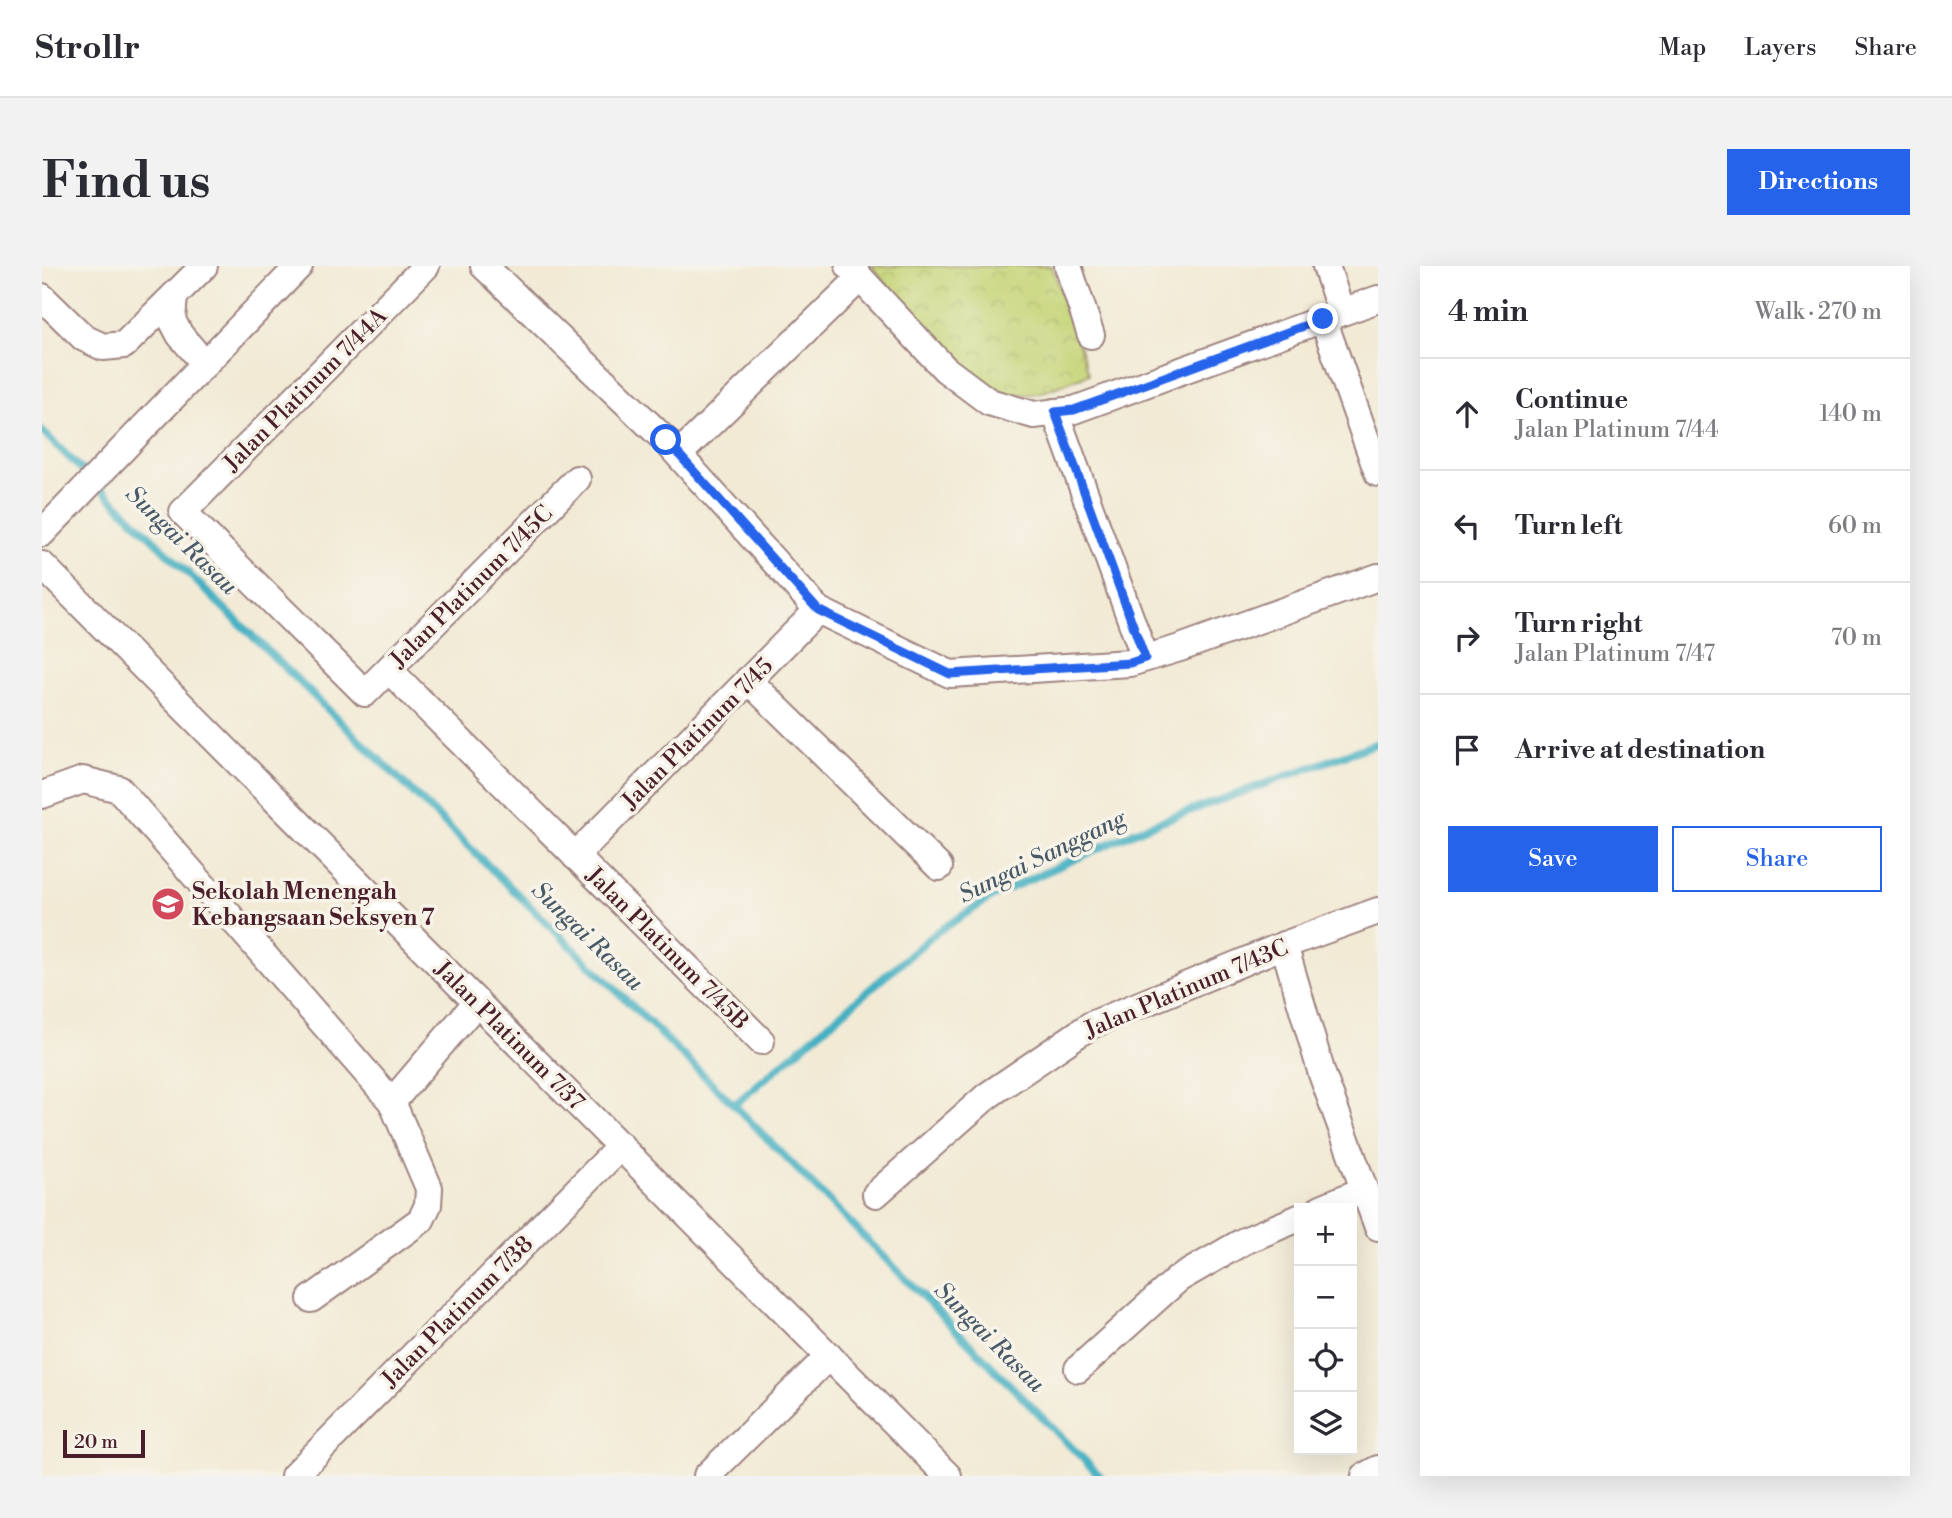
<!DOCTYPE html>
<html lang="en">
<head>
<meta charset="utf-8">
<style>
	:root { --surface:#fff; --page:#f2f2f3; --text:#2b2b33; --muted:#7c7c81; --line:#e1e1e2; --accent:#2563eb }
	body { margin:0; font-family:"Libre Bodoni",serif; background:var(--page); color:var(--text) }
	.controls { position:absolute; right:21px; bottom:21px; display:grid; overflow:hidden; border-radius:0px; box-shadow:0 7px 28px #0002 }
	.controls button { width:63px; height:63px; display:grid; place-items:center; padding:0; border:0; border-bottom:2px solid var(--line); background:var(--surface); color:var(--text); font:35px sans-serif }
	.scale { position:absolute; left:21px; bottom:18px; width:82px; box-sizing:border-box; padding-left:7px; border:4px solid #4a1f2b; border-top:0; font-size:19px; line-height:24px; white-space:nowrap; color:#4a1f2b; -webkit-text-stroke:5px #f7f3e8; paint-order:stroke }
	.stop { position:absolute; width:21px; height:21px; margin:-16px; border:5px solid #2563eb; border-radius:50%; background:#fff }
	.stop.end { background:#2563eb; border-color:#fff; box-shadow:0 2px 7px #0008 }
	.list { margin:0; padding:0; list-style:none }
	h2 { display:flex; justify-content:space-between; align-items:center; height:91px; margin:0; padding:0 28px; font-size:30px }
	h2 small { font-size:23px; font-weight:400; color:var(--muted) }
	.list li { display:grid; grid-template-columns:46px 1fr auto; gap:21px; align-items:center; box-sizing:border-box; height:112px; padding:0 28px; border-top:2px solid var(--line) }
	.list b { display:block; font-size:26px; white-space:nowrap }
	.list p { margin:0; font-size:23px; white-space:nowrap; color:var(--muted) }
	.list em { font-size:23px; font-style:normal; color:var(--muted) }
	.actions { display:flex; gap:14px; padding:21px 28px }
	.actions a { flex:1; padding:16px 0; border:2px solid var(--accent); border-radius:0px; text-align:center; font-size:24px; color:var(--accent) }
	.actions .main { background:var(--accent); color:#fff }
	.icon { flex:none; width:38px; height:38px; fill:none; stroke:currentColor; stroke-width:2; stroke-linecap:round; stroke-linejoin:round }
	.map { position:relative; flex:none; width:1336px; height:1210px; overflow:hidden; border-radius:0px }
	header { display:flex; align-items:center; gap:42px; box-sizing:border-box; height:98px; padding:0 35px; background:var(--surface); border-bottom:2px solid var(--line) }
	header strong { font-size:33px }
	nav { display:flex; gap:38px; margin-inline-start:auto; font-size:24px }
	.intro { display:flex; align-items:center; justify-content:space-between; box-sizing:border-box; height:168px; padding:0 42px }
	h1 { margin:0; font-size:49px }
	.button { padding:18px 32px; border-radius:0px; background:var(--accent); color:#fff; font-size:24px; font-weight:700 }
	main { display:flex; gap:42px; padding:0 42px }
	aside { flex:1; background:var(--surface); border-radius:0px; box-shadow:0 7px 28px #0002 }
	.map>svg:first-child { display:block }
	.park { fill:url(#park-crowns); stroke:#887a50; stroke-width:2 }
	.lines { fill:none; stroke-linecap:round; stroke-linejoin:round }
	.stream { stroke:#44b0c2; stroke-width:8 }
	.minor-casing { stroke:#9e8480; stroke-width:30 }
	.minor { stroke:#fff; stroke-width:26 }
	.route { stroke:#2563eb; stroke-width:9 }
	.labels { text-anchor:middle; stroke-width:7; stroke-linejoin:round; paint-order:stroke }
	.street-label { font-size:23px; fill:#4a1f2b; stroke:#f7f3e8 }
	.poi-label { font-size:23px; font-weight:bold; fill:#4a1f2b; stroke:#f7f3e8; text-anchor:start }
	.water-label { font-size:24px; font-style:italic; fill:#485967; stroke:#f7f3e8 }
</style>
</head>
<body>
<header>
<strong>Strollr</strong>
<nav><a>Map</a><a>Layers</a><a>Share</a></nav>
</header>
<div class="intro"><h1>Find us</h1><a class="button">Directions</a></div>
<main>
<div class="map">
<svg width="1336" height="1210" viewBox="0 0 1336 1210">
	<defs>
		<pattern id="park-crowns" width="20" height="18" patternUnits="userSpaceOnUse" patternTransform="scale(1.75)"><rect width="20" height="18" fill="#c5d476"/><path d="M2 6a3 3 0 1 1 6 0M12 15a3 3 0 1 1 6 0" fill="none" stroke="#abb666"/></pattern>
	</defs>
	<rect width="100%" height="100%" fill="#f7f3e8"/>
	<filter id="ink" filterUnits="userSpaceOnUse"><feTurbulence type="fractalNoise" baseFrequency=".0143" numOctaves="2"/><feDisplacementMap in="SourceGraphic" scale="14" xChannelSelector="R" yChannelSelector="G"/><feConvolveMatrix kernelMatrix="1 2 1 2 8 2 1 2 1" color-interpolation-filters="sRGB"/></filter>
	<filter id="wash" filterUnits="userSpaceOnUse"><feTurbulence type="fractalNoise" baseFrequency=".00686" numOctaves="4" result="noise"/><feDisplacementMap in="SourceGraphic" scale="28" xChannelSelector="R" yChannelSelector="G"/><feGaussianBlur stdDeviation="1.57" result="paint"/><feColorMatrix in="noise" values="0 0 0 0 0 0 0 0 0 0 0 0 0 0 0 0 0 1.4 0 .05"/><feComposite in="paint" operator="in"/></filter>
	<g filter="url(#wash)">
		<rect width="100%" height="100%" fill="#f2ead5"/>
		<!-- park -->
		<path class="park" d="M 829,0 L 1010,0 L 1047,108 C 1025,116 995,133 970,128 C 922,119 861,36 829,0 Z"/>
		<g class="lines">
			<!-- stream -->
			<g class="stream">
				<path d="M 0,165 L 692,839 L 1058,1210"/>
				<path d="M 692,839 L 895,666 L 953,629 L 1106,560 L 1336,477"/>
			</g>
		</g>
	</g>
	<g filter="url(#ink)">
		<g class="lines">
			<defs>
				<g id="minor">
					<path d="M 384,0 L 141,246 L 323,427 L 535,213"/>
					<path d="M 442,0 L 623,174 L 776,344 L 908,408 L 1088,397 L 1138,382 L 1336,311"/>
					<path d="M 807,0 L 903,103 L 947,136 L 992,149 L 1032,144 L 1336,33"/>
					<path d="M 1026,0 L 1049,69"/>
					<path d="M 1284,0 L 1299,46"/>
					<path d="M 132,30 L 130,54 L 138,69 L 163,98"/>
					<path d="M 0,31 L 42,72 L 61,81 L 82,79 L 162,0"/>
					<path d="M 1281,53 L 1336,207"/>
					<path d="M 1013,146 L 1103,392"/>
					<path d="M 637,188 L 818,12"/>
					<path d="M 0,267 L 257,0"/>
					<path d="M 0,299 L 906,1210"/>
					<path d="M 347,404 L 719,775"/>
					<path d="M 706,414 L 897,601"/>
					<path d="M 0,529 L 41,514 L 77,523 L 350,836"/>
					<path d="M 533,590 L 776,344"/>
					<path d="M 1242,679 L 1280,808 L 1336,961"/>
					<path d="M 834,928 L 945,830 L 1049,759 L 1242,679 L 1336,645"/>
					<path d="M 1279,942 L 1322,924"/>
					<path d="M 269,1033 L 379,954 L 386,939 L 387,922 L 350,836 L 435,736"/>
					<path d="M 1036,1103 L 1136,1013 L 1202,975 L 1257,952"/>
					<path d="M 252,1210 L 579,880"/>
					<path d="M 665,1210 L 787,1090"/>
					<path d="M 1323,1210 L 1336,1203"/>
				</g>
			</defs>
			<!-- minor casing -->
			<use href="#minor" class="minor-casing"/>
			<!-- minor -->
			<use href="#minor" class="minor"/>
		</g>
	</g>
	<g class="lines" filter="url(#ink)">
		<!-- route -->
		<path class="route" d="M 624,174 L 776,344 L 908,408 L 1088,397 L 1103,392 L 1013,146 L 1032,144 L 1281,53"/>
	</g>
	<!-- icons -->
	<defs>
		<symbol id="school-disc" viewBox="-11 -11 22 22"><circle r="9.5" fill="#d1495b" stroke="#f7f3e8"/><path d="M0-5L7-2L0 1L-7-2ZM-4 1L0 2.5L4 1V4Q0 6-4 4Z" fill="#fff"/></symbol>
	</defs>
	<g fill-rule="evenodd">
		<use href="#school-disc" x="107" y="619" width="38" height="38"/>
	</g>
	<g class="labels">
		<!-- street labels -->
		<g class="street-label">
			<text transform="translate(263 123) rotate(-45)" y="8">Jalan Platinum 7/44A</text>
			<text transform="translate(429 320) rotate(-45)" y="8">Jalan Platinum 7/45C</text>
			<text transform="translate(655 467) rotate(-45)" y="8">Jalan Platinum 7/45</text>
			<text transform="translate(626 682) rotate(45)" y="8">Jalan Platinum 7/45B</text>
			<text transform="translate(1144 722) rotate(-23)" y="8">Jalan Platinum 7/43C</text>
			<text transform="translate(468 769) rotate(45)" y="8">Jalan Platinum 7/37</text>
			<text transform="translate(415 1045) rotate(-45)" y="8">Jalan Platinum 7/38</text>
		</g>
		<!-- poi labels -->
		<g class="poi-label">
			<text x="150" y="633">Sekolah Menengah<tspan x="150" dy="26">Kebangsaan Seksyen 7</tspan></text>
		</g>
		<!-- water labels -->
		<g class="water-label">
			<text transform="translate(140 274) rotate(44)" y="8">Sungai Rasau</text>
			<text transform="translate(1000 590) rotate(-26)" y="8">Sungai Sanggang</text>
			<text transform="translate(546 670) rotate(44)" y="8">Sungai Rasau</text>
			<text transform="translate(948 1071) rotate(45)" y="8">Sungai Rasau</text>
		</g>
	</g>
</svg>
<div class="controls">
<button>+</button>
<button>−</button>
<button><svg class="icon" aria-label="locate" viewBox="0 0 24 24"><circle cx="12" cy="12" r="6"/><path d="M12 2v4M12 18v4M2 12h4M18 12h4"/></svg></button>
<button><svg class="icon" aria-label="layers" viewBox="0 0 24 24"><path d="M12 4l9 5-9 5-9-5zM3 14l9 5 9-5"/></svg></button>
</div>
<div class="scale">20 m</div>
<div class="stop" style="left:624px;top:174px"></div>
<div class="stop end" style="left:1281px;top:53px"></div>
</div>
<aside>
<h2>4 min<small>Walk · 270 m</small></h2>
<ul class="list">
<li><svg class="icon" aria-label="ahead" viewBox="0 0 24 24"><path d="M12 20V5M6 11l6-6 6 6"/></svg><div><b>Continue</b><p>Jalan Platinum 7/44</p></div><em>140 m</em></li>
<li><svg class="icon" aria-label="left" viewBox="0 0 24 24"><path d="M17 20v-9H6M10 6l-5 5 5 5"/></svg><div><b>Turn left</b></div><em>60 m</em></li>
<li><svg class="icon" aria-label="right" viewBox="0 0 24 24"><path d="M7 20v-9h11M14 6l5 5-5 5"/></svg><div><b>Turn right</b><p>Jalan Platinum 7/47</p></div><em>70 m</em></li>
<li><svg class="icon" aria-label="arrive" viewBox="0 0 24 24"><path d="M6 21V4h12l-3 4 3 4H6"/></svg><div><b>Arrive at destination</b></div></li>
</ul>
<div class="actions"><a class="main">Save</a><a>Share</a></div>
</aside>
</main>
</body>
</html>
